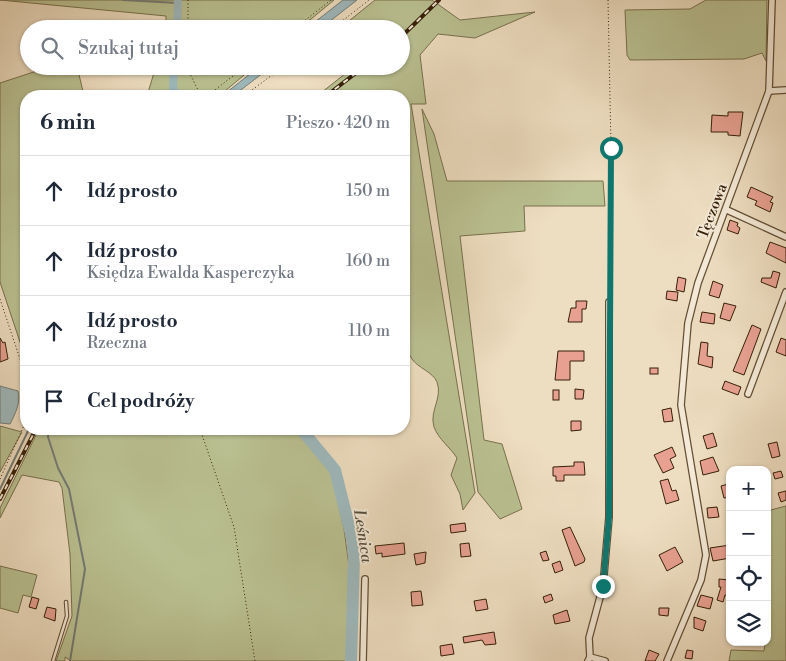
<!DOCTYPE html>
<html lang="pl">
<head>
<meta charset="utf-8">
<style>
	:root { --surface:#fff; --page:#f6f6f7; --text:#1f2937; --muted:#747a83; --line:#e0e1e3 }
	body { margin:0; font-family:"Libre Bodoni",serif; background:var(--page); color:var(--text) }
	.controls { position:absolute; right:15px; bottom:15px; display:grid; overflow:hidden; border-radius:10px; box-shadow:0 1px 4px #0004 }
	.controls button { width:45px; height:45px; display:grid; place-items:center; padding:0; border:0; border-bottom:1px solid var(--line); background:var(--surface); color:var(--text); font:25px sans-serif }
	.stop { position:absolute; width:15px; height:15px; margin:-11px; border:4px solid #0f766e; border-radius:50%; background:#fff }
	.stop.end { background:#0f766e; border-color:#fff; box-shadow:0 1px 5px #0008 }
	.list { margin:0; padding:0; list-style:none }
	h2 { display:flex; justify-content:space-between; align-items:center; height:65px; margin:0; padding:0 20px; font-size:21px }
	h2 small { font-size:16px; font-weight:400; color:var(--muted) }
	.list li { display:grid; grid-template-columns:32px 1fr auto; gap:15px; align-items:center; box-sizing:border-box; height:70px; padding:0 20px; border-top:1px solid var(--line) }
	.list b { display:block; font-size:19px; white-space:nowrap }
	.list p { margin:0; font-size:16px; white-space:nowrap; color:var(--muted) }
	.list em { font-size:16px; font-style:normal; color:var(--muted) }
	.icon { flex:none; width:28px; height:28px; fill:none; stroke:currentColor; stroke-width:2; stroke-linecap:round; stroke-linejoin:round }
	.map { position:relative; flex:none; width:786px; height:661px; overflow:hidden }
	.search { position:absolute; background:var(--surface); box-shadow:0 1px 4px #0004; left:20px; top:20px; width:390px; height:55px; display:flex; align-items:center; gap:12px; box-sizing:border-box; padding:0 18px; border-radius:28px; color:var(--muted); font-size:19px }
	.panel { position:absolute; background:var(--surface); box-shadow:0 1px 4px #0004; left:20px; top:90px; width:390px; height:345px; border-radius:20px }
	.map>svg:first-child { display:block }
	.green { fill:#bac192; stroke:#78704d }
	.water { fill:#9eb9bd; stroke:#747b75 }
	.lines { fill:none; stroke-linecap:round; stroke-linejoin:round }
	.stream { stroke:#747b75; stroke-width:2 }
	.canal { stroke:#9eb9bd; stroke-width:8 }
	.river { stroke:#9eb9bd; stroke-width:12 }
	.building { fill:#e8a191; stroke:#351f08 }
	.service-casing { stroke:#634f36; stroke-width:4.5 }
	.minor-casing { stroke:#634f36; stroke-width:8 }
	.path { stroke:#351f08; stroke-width:1; stroke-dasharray:1 2.5; stroke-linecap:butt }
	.service { stroke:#f4ead7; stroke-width:2.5 }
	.minor { stroke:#f4ead7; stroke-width:5.5 }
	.rail-casing { stroke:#351f08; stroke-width:4 }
	.rail { stroke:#f4ead7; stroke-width:2; stroke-dasharray:5.5; stroke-linecap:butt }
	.route { stroke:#0f766e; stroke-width:6 }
	.labels { text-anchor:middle; stroke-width:4; stroke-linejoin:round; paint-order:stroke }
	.street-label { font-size:15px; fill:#351f08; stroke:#f4ead7 }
	.water-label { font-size:16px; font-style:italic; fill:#544d3e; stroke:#f4ead7 }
</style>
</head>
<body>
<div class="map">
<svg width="786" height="661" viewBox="0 0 786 661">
	<rect width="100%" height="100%" fill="#eedec1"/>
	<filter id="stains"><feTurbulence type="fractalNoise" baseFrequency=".004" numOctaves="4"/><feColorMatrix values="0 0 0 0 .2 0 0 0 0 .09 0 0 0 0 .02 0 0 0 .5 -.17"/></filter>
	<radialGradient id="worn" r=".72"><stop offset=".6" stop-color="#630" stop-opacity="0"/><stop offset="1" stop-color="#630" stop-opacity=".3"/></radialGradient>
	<!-- green -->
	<g class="green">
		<path d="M 0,0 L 334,0 L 299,29 L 166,29 L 166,16 Z"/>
		<path d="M 375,0 L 432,0 L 460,20 L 535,12 L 475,38 L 438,34 L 420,55 L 426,104 L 411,104 L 475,493 L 463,510 L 460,494 L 451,475 L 457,458 C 450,447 439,440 434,427 C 429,411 443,398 437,382 C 433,372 418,368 412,359 C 408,354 406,347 404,341 L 404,96 L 317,96 L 355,66 L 401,66 L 401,29 L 339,29 Z"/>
		<path d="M 706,0 L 767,0 L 766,61 L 762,53 L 744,59 L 630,60 L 627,55 L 625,10 L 690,9 Z"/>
		<path d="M 52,66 L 77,66 L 84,96 L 26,96 L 26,360 L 0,282 L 0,83 Z"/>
		<path d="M 156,66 L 255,66 L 219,96 L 147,96 Z"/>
		<path d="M 422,109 L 434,134 L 447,181 L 603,181 L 605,206 L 524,206 L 525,231 L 460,236 L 484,440 L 502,444 L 522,509 L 500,519 L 478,492 Z"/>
		<path d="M 0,426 L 22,432 L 0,472 Z"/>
		<path d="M 39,429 L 295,429 L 331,471 L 344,529 L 349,566 L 347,661 L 71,661 L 65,657 L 65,661 L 56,661 L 72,616 L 70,554 L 62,488 L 59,482 L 22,475 L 0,518 L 0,508 Z"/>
		<path d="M 786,506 L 786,661 L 729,661 L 731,650 L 764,651 L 765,642 L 767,642 L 769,555 L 767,555 L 767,511 Z"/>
		<path d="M 0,566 L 37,575 L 31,597 L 23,595 L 18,613 L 0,608 Z"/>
	</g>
	<!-- water -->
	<g class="water">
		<path d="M 343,0 L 357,0 L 320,29 L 306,29 Z"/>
		<path d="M 260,66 L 272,66 L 233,96 L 222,96 Z"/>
		<path d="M 0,386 L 18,391 C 21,403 15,414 10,424 L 0,423 Z"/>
	</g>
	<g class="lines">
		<!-- stream -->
		<g class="stream">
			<path d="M 123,0 L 178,3"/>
			<path d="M 48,429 L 48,437 L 58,468 L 69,489 L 85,569 L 70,661"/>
			<path d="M 0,489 L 29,429"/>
		</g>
		<!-- canal -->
		<g class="canal">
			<path d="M 177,29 L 178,0"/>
			<path d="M 174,66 L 173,89 L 179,96"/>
		</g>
		<!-- river -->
		<path class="river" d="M 301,429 L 335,470 L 352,538 L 354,558 L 351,661"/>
	</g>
	<!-- building -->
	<g class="building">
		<path d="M 728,112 L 743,112 L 740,136 L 728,135 L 728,132 L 711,132 L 712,115 L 728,116 Z"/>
		<path d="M 751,187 L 773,197 L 770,202 L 773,203 L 770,212 L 755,205 L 757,201 L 747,197 Z"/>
		<path d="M 730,220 L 738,223 L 737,226 L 740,228 L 738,234 L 727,230 Z"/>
		<path d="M 770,242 L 786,248 L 786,263 L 766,253 Z"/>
		<path d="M 773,271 L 780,273 L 776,288 L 761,282 L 762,278 L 771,278 Z"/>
		<path d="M 678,277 L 686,279 L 684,292 L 676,290 Z"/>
		<path d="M 713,281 L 723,285 L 719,298 L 709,295 Z"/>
		<path d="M 667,291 L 678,292 L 677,301 L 666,299 Z"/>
		<path d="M 576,301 L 587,301 L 586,309 L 582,309 L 582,322 L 568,322 L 571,308 L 576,308 Z"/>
		<path d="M 724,303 L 736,306 L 730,321 L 720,318 Z"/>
		<path d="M 702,312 L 715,314 L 714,324 L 700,322 Z"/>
		<path d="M 752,325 L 761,329 L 744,375 L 733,371 Z"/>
		<path d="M 0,338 L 3,343 L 5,342 L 8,359 L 0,362 Z"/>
		<path d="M 781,338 L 786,340 L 786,356 L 776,352 Z"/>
		<path d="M 701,342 L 708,343 L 707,356 L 713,357 L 712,368 L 698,364 Z"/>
		<path d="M 558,351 L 584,351 L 584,361 L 570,361 L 570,380 L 555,380 Z"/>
		<rect x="650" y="368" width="8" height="6"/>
		<path d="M 725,381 L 741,387 L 738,395 L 722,389 Z"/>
		<path d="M 575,389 L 584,390 L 583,399 L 575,399 Z"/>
		<rect x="553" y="390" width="6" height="10"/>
		<path d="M 671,408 L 673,421 L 664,422 L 662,410 Z"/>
		<path d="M 571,421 L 581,421 L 581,430 L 571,431 Z"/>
		<path d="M 713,433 L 717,446 L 707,449 L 703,436 Z"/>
		<path d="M 777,442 L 780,456 L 772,458 L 768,444 Z"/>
		<path d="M 672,447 L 676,456 L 670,459 L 674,468 L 663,473 L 654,455 Z"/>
		<path d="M 713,457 L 719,471 L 703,475 L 700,461 Z"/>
		<path d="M 574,462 L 584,462 L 585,475 L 564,475 L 564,481 L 556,481 L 556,476 L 553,476 L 553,467 L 574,466 Z"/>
		<path d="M 781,471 L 783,477 L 775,479 L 773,473 Z"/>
		<path d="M 668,479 L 672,491 L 676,490 L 679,500 L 666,504 L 660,481 Z"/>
		<path d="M 728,484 L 730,497 L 724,498 L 721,486 Z"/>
		<path d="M 786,491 L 786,500 L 781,502 L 778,493 Z"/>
		<path d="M 717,507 L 719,517 L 708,518 L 707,508 Z"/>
		<path d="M 465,523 L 466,531 L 451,533 L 450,525 Z"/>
		<path d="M 570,527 L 585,559 L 584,562 L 575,566 L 562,530 Z"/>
		<path d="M 404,543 L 405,554 L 382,557 L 382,553 L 376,554 L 375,546 Z"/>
		<path d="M 469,543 L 471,556 L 461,557 L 460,544 Z"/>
		<path d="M 730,545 L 730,558 L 713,561 L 710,548 Z"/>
		<path d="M 675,547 L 683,562 L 667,571 L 659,555 Z"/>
		<path d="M 546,551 L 549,560 L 543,561 L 540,553 Z"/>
		<path d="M 426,552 L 425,563 L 416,565 L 414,554 Z"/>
		<path d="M 560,561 L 563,570 L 555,573 L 552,564 Z"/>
		<path d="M 719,579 L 730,580 L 728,596 L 725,595 L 723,602 L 717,600 L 721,587 L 719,587 Z"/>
		<path d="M 421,591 L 423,605 L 412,606 L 411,592 Z"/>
		<path d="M 551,594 L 553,600 L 545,603 L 543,597 Z"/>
		<path d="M 701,595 L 713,598 L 710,609 L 697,606 Z"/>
		<path d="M 32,597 L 39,599 L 36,609 L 29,607 Z"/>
		<path d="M 486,599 L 488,609 L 476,611 L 474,601 Z"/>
		<path d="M 47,607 L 56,609 L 55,621 L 44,617 Z"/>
		<path d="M 659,608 L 669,608 L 668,616 L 659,615 Z"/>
		<path d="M 567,610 L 570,621 L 555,624 L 553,615 Z"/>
		<path d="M 694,617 L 706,621 L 703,631 L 694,628 Z"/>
		<path d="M 494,632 L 496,644 L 485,645 L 482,640 L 464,643 L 463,637 Z"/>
		<path d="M 452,644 L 454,654 L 441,656 L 440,646 Z"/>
		<path d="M 649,650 L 659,654 L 655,661 L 645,661 Z"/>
		<path d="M 687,650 L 693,651 L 692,659 L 685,658 Z"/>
	</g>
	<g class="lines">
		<defs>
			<path id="service" d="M 53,661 L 67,616 L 66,602"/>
			<g id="minor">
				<path d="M 769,91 L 786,90"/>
				<path d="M 727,210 L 786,237"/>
				<path d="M 748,394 L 786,292"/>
				<path d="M 590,657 L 605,661"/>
				<path d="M 363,661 L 365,579"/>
				<path d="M 588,661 L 590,657 L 589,638 L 603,586 L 609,517 L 609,302"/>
				<path d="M 667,661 L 701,580 L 706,555 L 681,405 L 688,323 L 698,283 L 769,91 L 772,0"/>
			</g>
		</defs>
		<!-- service casing -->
		<use href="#service" class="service-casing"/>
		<!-- minor casing -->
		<use href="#minor" class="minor-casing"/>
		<!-- path -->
		<g class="path">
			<path d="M 188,0 L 188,29"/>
			<path d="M 608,0 L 611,148 L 609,297"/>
			<path d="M 294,29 L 331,0"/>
			<path d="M 332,29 L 369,0"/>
			<path d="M 186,66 L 201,96"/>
			<path d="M 207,96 L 246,66"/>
			<path d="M 244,96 L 284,66"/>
			<path d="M 0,299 L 26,377"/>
			<path d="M 200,429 L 234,527 L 255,661"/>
			<path d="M 0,479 L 26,421"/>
		</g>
		<!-- service -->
		<use href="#service" class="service"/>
		<!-- minor -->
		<use href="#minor" class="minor"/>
		<defs>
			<g id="rail">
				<path d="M 401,37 L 439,0"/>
				<path d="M 326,96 L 365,66"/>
				<path d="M 0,499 L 36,429"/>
			</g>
		</defs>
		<!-- rail casing -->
		<use href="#rail" class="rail-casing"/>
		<!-- rail -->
		<use href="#rail" class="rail"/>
	</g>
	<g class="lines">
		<!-- route -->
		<path class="route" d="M 603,586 L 609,517 L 611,148"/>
	</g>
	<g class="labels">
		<!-- street labels -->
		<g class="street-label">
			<text transform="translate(712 211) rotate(-69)" y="5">Tęczowa</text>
		</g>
		<!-- water labels -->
		<g class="water-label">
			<text transform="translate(364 536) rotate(81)" y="6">Leśnica</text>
		</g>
	</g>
	<rect width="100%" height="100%" filter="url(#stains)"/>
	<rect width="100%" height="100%" fill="url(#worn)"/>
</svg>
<div class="controls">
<button>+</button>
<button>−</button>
<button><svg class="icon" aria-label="locate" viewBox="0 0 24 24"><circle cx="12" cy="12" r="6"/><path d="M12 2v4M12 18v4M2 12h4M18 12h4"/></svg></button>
<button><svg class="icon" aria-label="layers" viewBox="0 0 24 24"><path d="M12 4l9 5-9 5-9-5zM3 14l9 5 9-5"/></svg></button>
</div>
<div class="stop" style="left:611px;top:148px"></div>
<div class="stop end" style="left:603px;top:586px"></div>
<div class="search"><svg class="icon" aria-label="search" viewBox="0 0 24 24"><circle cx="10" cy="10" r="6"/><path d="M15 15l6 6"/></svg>Szukaj tutaj</div>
<section class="panel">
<h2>6 min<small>Pieszo · 420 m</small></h2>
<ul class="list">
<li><svg class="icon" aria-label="ahead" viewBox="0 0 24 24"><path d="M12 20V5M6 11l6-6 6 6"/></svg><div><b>Idź prosto</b></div><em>150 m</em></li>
<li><svg class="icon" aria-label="ahead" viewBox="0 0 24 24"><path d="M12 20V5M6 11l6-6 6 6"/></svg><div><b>Idź prosto</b><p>Księdza Ewalda Kasperczyka</p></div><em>160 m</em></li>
<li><svg class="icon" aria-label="ahead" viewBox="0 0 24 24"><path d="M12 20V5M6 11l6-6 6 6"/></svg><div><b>Idź prosto</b><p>Rzeczna</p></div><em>110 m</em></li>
<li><svg class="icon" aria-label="arrive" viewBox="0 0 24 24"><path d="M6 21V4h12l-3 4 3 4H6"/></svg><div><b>Cel podróży</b></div></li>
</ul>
</section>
</div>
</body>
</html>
